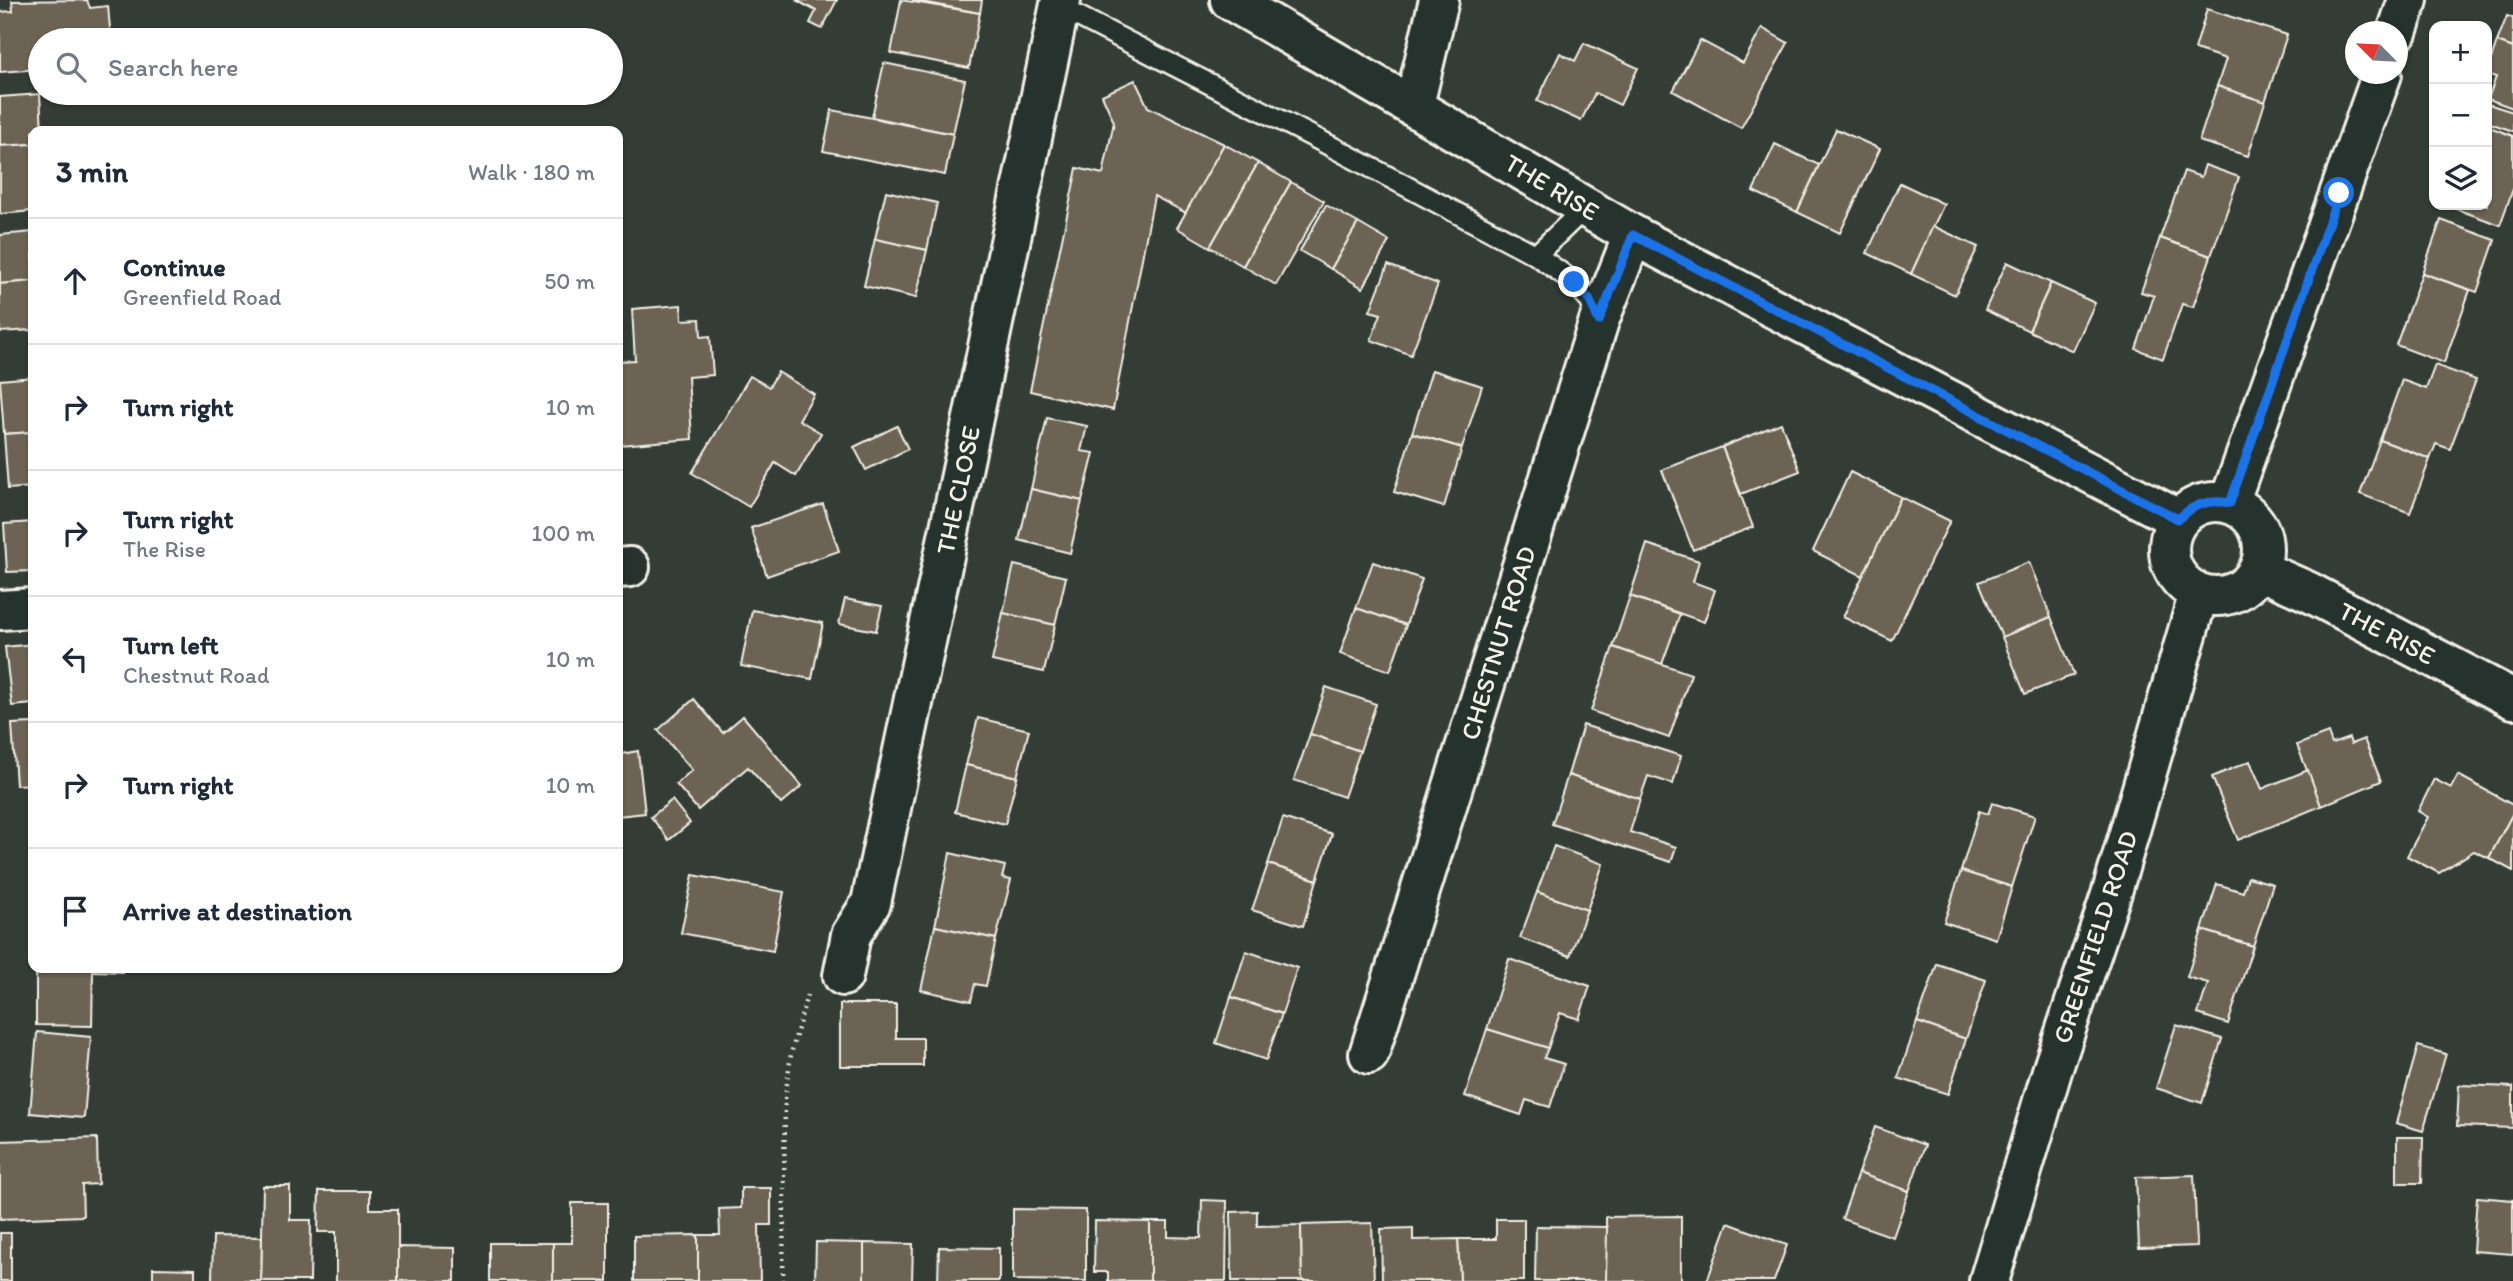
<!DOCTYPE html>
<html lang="en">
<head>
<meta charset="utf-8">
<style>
	:root { --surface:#fff; --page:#f2f2f3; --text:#1f2937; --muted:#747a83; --line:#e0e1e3 }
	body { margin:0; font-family:Itim,sans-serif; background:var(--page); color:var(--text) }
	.controls { position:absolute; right:21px; top:21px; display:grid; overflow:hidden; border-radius:14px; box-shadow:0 2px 5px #0004 }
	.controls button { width:63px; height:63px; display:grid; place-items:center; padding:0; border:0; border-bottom:2px solid var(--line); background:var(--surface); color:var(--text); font:35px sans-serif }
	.compass { position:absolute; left:2345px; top:21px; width:63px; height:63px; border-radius:50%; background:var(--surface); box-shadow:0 2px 5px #0004; rotate:294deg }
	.stop { position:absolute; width:21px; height:21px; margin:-16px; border:5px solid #1a73e8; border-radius:50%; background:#fff }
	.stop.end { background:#1a73e8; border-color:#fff; box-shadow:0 2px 7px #0008 }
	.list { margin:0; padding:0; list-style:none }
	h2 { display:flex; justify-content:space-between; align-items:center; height:91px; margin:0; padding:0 28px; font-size:30px }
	h2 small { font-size:23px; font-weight:400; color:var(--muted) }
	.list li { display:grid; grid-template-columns:46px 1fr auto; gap:21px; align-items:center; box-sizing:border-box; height:126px; padding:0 28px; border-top:2px solid var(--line) }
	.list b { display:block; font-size:26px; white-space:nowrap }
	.list p { margin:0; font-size:23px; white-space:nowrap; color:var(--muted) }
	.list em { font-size:23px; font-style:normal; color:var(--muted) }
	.icon { flex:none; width:38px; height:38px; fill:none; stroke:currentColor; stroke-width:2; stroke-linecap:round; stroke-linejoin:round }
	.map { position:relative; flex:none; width:2513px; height:1281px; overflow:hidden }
	.search { position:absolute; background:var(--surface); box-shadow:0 2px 5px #0004; left:28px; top:28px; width:595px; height:77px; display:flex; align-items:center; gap:18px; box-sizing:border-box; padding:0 24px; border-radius:38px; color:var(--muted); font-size:26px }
	.panel { position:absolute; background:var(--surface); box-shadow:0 2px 5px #0004; left:28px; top:126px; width:595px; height:847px; border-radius:14px }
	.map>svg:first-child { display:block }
	.building { fill:#6c6455; stroke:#f4f1e8; stroke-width:2 }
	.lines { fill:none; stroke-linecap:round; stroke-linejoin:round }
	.service-casing { stroke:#f4f1e8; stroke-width:24 }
	.minor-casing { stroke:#f4f1e8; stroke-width:44 }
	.path { stroke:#f4f1e8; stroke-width:4.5; stroke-dasharray:2 5; stroke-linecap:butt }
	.service { stroke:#26332d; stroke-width:19 }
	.minor { stroke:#26332d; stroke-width:38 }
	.route { stroke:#1a73e8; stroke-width:9 }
	.labels { text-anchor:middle; stroke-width:5; stroke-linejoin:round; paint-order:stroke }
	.street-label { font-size:26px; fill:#f4f1e8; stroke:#26332d }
</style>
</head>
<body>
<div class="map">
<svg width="2513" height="1281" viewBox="0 0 2513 1281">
	<rect width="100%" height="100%" fill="#343d35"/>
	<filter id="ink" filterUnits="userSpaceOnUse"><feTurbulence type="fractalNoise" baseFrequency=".0143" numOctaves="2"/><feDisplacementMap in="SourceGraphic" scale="14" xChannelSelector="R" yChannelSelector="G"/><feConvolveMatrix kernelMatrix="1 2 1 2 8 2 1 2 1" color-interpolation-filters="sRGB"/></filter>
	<g filter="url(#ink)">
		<!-- building -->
		<g class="building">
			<path d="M 87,0 L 90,8 L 108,6 L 111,40 L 40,40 L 40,69 L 0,72 L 0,12 L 13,11 L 12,1 Z"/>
			<path d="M 796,0 L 837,0 L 822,29 L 810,23 L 816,11 Z"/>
			<path d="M 901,0 L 980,13 L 969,68 L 891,53 Z"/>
			<path d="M 912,0 L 982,0 L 980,13 Z"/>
			<path d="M 2207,9 L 2287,35 L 2265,102 L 2217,86 L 2226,59 L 2195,49 Z"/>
			<path d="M 2507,16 L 2513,18 L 2513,48 L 2497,42 Z"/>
			<path d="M 1762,28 L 1788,43 L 1741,128 L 1673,91 L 1700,40 L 1743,63 Z"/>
			<path d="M 2497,42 L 2513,48 L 2513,108 L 2488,99 L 2496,77 L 2487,74 L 2487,71 Z"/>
			<path d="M 1584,43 L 1638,68 L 1620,105 L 1595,93 L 1581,121 L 1537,101 L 1560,53 L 1575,61 Z"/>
			<path d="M 884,63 L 965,80 L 953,134 L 872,117 Z"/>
			<path d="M 1135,80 L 1148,107 L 1224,144 L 1186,213 L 1154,196 L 1113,410 L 1030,391 L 1077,168 L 1103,174 L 1114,122 L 1102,95 Z"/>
			<path d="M 2217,86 L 2265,102 L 2248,156 L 2199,141 Z"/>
			<path d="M 40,94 L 42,131 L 33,131 L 33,144 L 0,146 L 0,97 Z"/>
			<path d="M 2488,104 L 2513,112 L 2513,131 L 2487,122 Z"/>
			<path d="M 832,110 L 953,134 L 945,175 L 823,151 Z"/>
			<path d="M 2487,126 L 2513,136 L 2513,189 L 2500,225 L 2445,205 L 2487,205 Z"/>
			<path d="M 1836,129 L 1880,149 L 1840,233 L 1797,212 Z"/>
			<path d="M 33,144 L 33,211 L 0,214 L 0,146 Z"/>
			<path d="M 1224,144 L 1258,163 L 1210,247 L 1177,228 Z"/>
			<path d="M 1775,144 L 1819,165 L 1797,212 L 1753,191 Z"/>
			<path d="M 1258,163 L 1291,182 L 1243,266 L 1210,247 Z"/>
			<path d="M 2205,165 L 2239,177 L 2211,256 L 2160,238 L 2184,171 L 2201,177 Z"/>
			<path d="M 1291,182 L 1324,201 L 1276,285 L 1243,266 Z"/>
			<path d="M 1900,183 L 1944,204 L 1911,274 L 1867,253 Z"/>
			<path d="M 886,191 L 937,203 L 927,250 L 875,239 Z"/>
			<path d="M 1326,205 L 1358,223 L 1331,269 L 1300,251 Z"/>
			<path d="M 2441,220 L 2495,240 L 2477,292 L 2422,273 Z"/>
			<path d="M 1358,223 L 1389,241 L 1363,288 L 1331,269 Z"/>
			<path d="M 1933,226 L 1978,247 L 1955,295 L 1911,274 Z"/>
			<path d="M 33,232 L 33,281 L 0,284 L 0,235 Z"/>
			<path d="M 2160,238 L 2211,256 L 2193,307 L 2182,304 L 2163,359 L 2136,349 L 2154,296 L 2141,292 Z"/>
			<path d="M 875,239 L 927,250 L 916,298 L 864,286 Z"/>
			<path d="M 2007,262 L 2051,283 L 2029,331 L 1985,310 Z"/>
			<path d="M 1388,265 L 1438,284 L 1411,355 L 1371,340 L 1381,314 L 1370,311 Z"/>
			<path d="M 2422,273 L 2470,290 L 2444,363 L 2396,345 Z"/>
			<path d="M 33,281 L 33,330 L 0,332 L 0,284 Z"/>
			<path d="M 2051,283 L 2095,303 L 2073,351 L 2029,331 Z"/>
			<path d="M 681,305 L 682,320 L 700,319 L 701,337 L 710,336 L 713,375 L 688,377 L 692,439 L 620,445 L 618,361 L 635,360 L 632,309 Z"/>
			<path d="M 2435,365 L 2476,380 L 2450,449 L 2436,444 L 2430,459 L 2380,440 L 2402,380 L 2426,389 Z"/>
			<path d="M 1432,370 L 1482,386 L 1462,448 L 1412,433 Z"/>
			<path d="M 778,372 L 814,394 L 799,420 L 821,433 L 796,476 L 775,463 L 749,507 L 692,473 L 750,376 L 769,387 Z"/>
			<path d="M 33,377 L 33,432 L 4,434 L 0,380 Z"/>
			<path d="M 1047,418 L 1087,426 L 1081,451 L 1094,453 L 1082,501 L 1031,489 Z"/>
			<path d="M 1781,423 L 1800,471 L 1741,494 L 1722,447 Z"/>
			<path d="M 897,426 L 908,449 L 866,470 L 854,447 Z"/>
			<path d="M 33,432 L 33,487 L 8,489 L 4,434 Z"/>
			<path d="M 1412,433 L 1462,448 L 1444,507 L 1394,492 Z"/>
			<path d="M 2380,440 L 2430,459 L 2410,513 L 2360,494 Z"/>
			<path d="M 1722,447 L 1753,527 L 1693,550 L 1662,470 Z"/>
			<path d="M 1850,472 L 1901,497 L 1863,576 L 1813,551 Z"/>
			<path d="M 1031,489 L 1082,501 L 1070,553 L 1019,540 Z"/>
			<path d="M 1901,497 L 1950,521 L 1892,641 L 1843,617 Z"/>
			<path d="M 823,504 L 839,551 L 767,576 L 751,528 Z"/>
			<path d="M 33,522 L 33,571 L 7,572 L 4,524 Z"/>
			<path d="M 1647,544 L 1699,561 L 1693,582 L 1715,590 L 1704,622 L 1630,596 Z"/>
			<path d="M 1373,562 L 1422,579 L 1406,625 L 1356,608 Z"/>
			<path d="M 2029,562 L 2051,617 L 2002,637 L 1979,582 Z"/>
			<path d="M 1014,565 L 1066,577 L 1055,625 L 1003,613 Z"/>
			<path d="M 1630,596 L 1680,614 L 1662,664 L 1613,647 Z"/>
			<path d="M 845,599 L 882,606 L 876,631 L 839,624 Z"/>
			<path d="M 1356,608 L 1406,625 L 1390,671 L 1340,654 Z"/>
			<path d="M 752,610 L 823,623 L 812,679 L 741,666 Z"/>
			<path d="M 1003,613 L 1055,625 L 1044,672 L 992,661 Z"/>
			<path d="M 2051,617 L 2074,675 L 2025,694 L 2002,637 Z"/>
			<path d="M 33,644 L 33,704 L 12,706 L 5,647 Z"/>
			<path d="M 1613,647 L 1691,674 L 1669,738 L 1591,711 Z"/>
			<path d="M 1326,687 L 1376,704 L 1360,751 L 1310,734 Z"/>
			<path d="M 694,699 L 723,733 L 743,716 L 802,786 L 781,804 L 748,767 L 698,810 L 676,784 L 692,770 L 658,730 Z"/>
			<path d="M 978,718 L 1029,730 L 1017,777 L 966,765 Z"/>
			<path d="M 33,723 L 33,784 L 16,785 L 12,724 Z"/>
			<path d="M 1583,725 L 1681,756 L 1673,784 L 1648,776 L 1640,799 L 1568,775 Z"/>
			<path d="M 618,731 L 621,754 L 638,751 L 645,813 L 618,816 Z"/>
			<path d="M 2328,733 L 2332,744 L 2349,738 L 2351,744 L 2364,739 L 2381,781 L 2321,806 L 2297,745 Z"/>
			<path d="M 1310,734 L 1360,751 L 1344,797 L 1294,780 Z"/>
			<path d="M 2250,761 L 2262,789 L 2308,770 L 2321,806 L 2238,840 L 2212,777 Z"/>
			<path d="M 966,765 L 1017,777 L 1005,824 L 955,812 Z"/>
			<path d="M 1568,775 L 1640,799 L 1630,832 L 1676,847 L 1671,862 L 1552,824 Z"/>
			<path d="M 2458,775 L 2513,805 L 2513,813 L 2489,858 L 2474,851 L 2439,873 L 2407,856 L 2428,817 L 2418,811 L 2434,779 L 2451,788 Z"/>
			<path d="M 672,800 L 690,823 L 669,840 L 651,817 Z"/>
			<path d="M 1992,803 L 2035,816 L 2012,887 L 1961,871 L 1979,811 L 1988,814 Z"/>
			<path d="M 2513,813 L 2513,871 L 2489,858 Z"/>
			<path d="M 1283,818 L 1332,834 L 1317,880 L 1268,864 Z"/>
			<path d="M 1554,846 L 1603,864 L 1587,910 L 1537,892 Z"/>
			<path d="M 950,853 L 1005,866 L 1002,878 L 1011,880 L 996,939 L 935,926 Z"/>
			<path d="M 1268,864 L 1317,880 L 1303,926 L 1252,910 Z"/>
			<path d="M 1961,871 L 2012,887 L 1996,939 L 1944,922 Z"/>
			<path d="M 693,875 L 784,892 L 773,951 L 681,933 Z"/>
			<path d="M 2248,877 L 2273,884 L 2253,946 L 2202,930 L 2217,884 L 2243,892 Z"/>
			<path d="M 1537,892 L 1587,910 L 1570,956 L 1520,938 Z"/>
			<path d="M 935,926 L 996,939 L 986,986 L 975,984 L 971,1001 L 921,990 Z"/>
			<path d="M 2202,930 L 2253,946 L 2228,1024 L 2198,1014 L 2208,983 L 2187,977 Z"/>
			<path d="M 1246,951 L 1297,968 L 1282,1014 L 1231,997 Z"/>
			<path d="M 1509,959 L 1590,986 L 1579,1019 L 1560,1013 L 1548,1048 L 1487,1029 Z"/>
			<path d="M 1937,964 L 1986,980 L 1966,1039 L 1917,1022 Z"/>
			<path d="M 36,968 L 122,968 L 122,972 L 93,971 L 92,1026 L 36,1025 Z"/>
			<path d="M 1231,997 L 1282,1014 L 1266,1060 L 1216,1043 Z"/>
			<path d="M 840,1004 L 896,1004 L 896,1038 L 923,1038 L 923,1066 L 840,1066 Z"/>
			<path d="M 1917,1022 L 1966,1039 L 1948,1094 L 1898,1078 Z"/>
			<path d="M 2176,1025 L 2222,1039 L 2202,1103 L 2156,1088 Z"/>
			<path d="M 1487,1029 L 1548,1048 L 1544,1058 L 1564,1064 L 1550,1107 L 1526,1100 L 1521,1115 L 1465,1096 Z"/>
			<path d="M 37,1032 L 91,1037 L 84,1118 L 30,1113 Z"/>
			<path d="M 2418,1046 L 2446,1054 L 2423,1131 L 2396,1123 Z"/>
			<path d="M 2459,1085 L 2513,1087 L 2513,1128 L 2457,1126 Z"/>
			<path d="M 1875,1127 L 1925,1145 L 1909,1191 L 1858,1173 Z"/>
			<path d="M 2397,1137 L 2423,1137 L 2422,1183 L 2397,1183 Z"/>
			<path d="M 97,1138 L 98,1184 L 82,1185 L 83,1216 L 0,1219 L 0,1141 Z"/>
			<path d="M 1858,1173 L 1909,1191 L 1893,1237 L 1842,1219 Z"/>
			<path d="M 2194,1175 L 2197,1246 L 2139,1248 L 2136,1177 Z"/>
			<path d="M 263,1186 L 290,1186 L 290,1220 L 311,1220 L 310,1281 L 261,1281 Z"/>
			<path d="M 741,1188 L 771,1188 L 771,1225 L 759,1225 L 760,1281 L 698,1281 L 698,1235 L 720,1235 L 719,1209 L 741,1208 Z"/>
			<path d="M 319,1191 L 370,1191 L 370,1209 L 398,1209 L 398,1281 L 336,1281 L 336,1232 L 318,1232 Z"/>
			<path d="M 2477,1197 L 2513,1200 L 2513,1254 L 2473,1251 Z"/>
			<path d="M 1202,1200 L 1227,1201 L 1226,1281 L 1150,1281 L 1150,1222 L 1168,1222 L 1168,1237 L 1201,1238 Z"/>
			<path d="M 572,1203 L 608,1203 L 608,1281 L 553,1281 L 553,1243 L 572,1243 Z"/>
			<path d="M 1013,1209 L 1086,1210 L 1086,1281 L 1013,1280 Z"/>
			<path d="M 1257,1211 L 1257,1226 L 1301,1225 L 1302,1281 L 1232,1281 L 1231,1212 Z"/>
			<path d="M 1681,1216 L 1681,1281 L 1606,1281 L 1606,1217 Z"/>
			<path d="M 1496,1219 L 1524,1219 L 1524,1281 L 1460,1281 L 1458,1239 L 1496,1239 Z"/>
			<path d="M 1095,1221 L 1150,1222 L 1150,1281 L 1108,1281 L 1108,1272 L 1094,1272 Z"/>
			<path d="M 1372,1223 L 1374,1281 L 1302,1281 L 1301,1225 Z"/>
			<path d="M 1728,1223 L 1787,1245 L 1774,1281 L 1707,1281 Z"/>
			<path d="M 1536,1226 L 1607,1227 L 1606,1281 L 1535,1281 Z"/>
			<path d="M 1413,1228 L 1413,1240 L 1458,1239 L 1460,1281 L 1382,1281 L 1381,1229 Z"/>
			<rect x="0" y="1233" width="11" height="48"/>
			<path d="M 698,1235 L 698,1281 L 634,1281 L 634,1236 Z"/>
			<path d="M 213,1236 L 262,1237 L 261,1281 L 212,1281 Z"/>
			<path d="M 816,1242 L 864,1243 L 864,1281 L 815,1281 Z"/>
			<rect x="490" y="1243" width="63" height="38"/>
			<path d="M 864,1243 L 913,1244 L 912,1281 L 864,1281 Z"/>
			<path d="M 398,1247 L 455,1248 L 455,1281 L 398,1281 Z"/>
			<path d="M 939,1247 L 999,1248 L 999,1281 L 938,1281 Z"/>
			<path d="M 153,1268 L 195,1269 L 195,1281 L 153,1281 Z"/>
		</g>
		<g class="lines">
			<defs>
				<g id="service">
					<path d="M 1060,7 L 1323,142 L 1536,255 L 1574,282 L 1589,299 L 1599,320"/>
					<path d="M 1536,255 L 1586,207"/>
				</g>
				<g id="minor">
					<path d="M 1230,0 L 1633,235 L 2178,519"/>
					<path d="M 2397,32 L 2408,0"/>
					<path d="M 1414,105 L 1439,0"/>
					<circle cx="2216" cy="549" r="47"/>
					<path d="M 2229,503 L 2382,74"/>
					<path d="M 618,568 L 630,567"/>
					<path d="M 2259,570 L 2309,592 L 2513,699"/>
					<path d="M 0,610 L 33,608"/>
					<path d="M 843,976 L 851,935 L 871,903 L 1061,0"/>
					<path d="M 1369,1054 L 1599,321 L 1633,235"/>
					<path d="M 1989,1281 L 2052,1071 L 2112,892 L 2199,593"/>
				</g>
			</defs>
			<!-- service casing -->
			<use href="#service" class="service-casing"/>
			<!-- minor casing -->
			<use href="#minor" class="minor-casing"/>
			<!-- path -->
			<path class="path" d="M 783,1281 L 785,1099 L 791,1054 L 807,995"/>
			<!-- service -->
			<use href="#service" class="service"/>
			<!-- minor -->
			<use href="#minor" class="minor"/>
		</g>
	</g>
	<g class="lines" filter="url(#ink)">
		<!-- route -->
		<path class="route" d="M 1574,282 L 1589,299 L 1599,321 L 1633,235 L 2178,519 C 2194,504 2208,499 2230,503 L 2339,193"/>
	</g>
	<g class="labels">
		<!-- street labels -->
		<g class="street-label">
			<text transform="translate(1552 187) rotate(31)" y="9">THE RISE</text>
			<text transform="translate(958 490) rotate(-78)" y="9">THE CLOSE</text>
			<text transform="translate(2387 633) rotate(28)" y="9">THE RISE</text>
			<text transform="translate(1498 643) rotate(-73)" y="9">CHESTNUT ROAD</text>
			<text transform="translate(2095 937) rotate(-72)" y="9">GREENFIELD ROAD</text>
		</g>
	</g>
</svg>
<div class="controls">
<button>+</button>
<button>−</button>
<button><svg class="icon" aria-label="layers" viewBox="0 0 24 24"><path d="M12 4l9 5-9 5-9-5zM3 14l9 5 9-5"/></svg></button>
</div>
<svg class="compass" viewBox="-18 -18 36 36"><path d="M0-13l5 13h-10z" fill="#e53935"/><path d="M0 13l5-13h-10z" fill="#747a83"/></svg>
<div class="stop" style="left:2339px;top:193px"></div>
<div class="stop end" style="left:1574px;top:282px"></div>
<div class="search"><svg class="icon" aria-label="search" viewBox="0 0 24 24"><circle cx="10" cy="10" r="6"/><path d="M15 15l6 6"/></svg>Search here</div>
<section class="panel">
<h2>3 min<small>Walk · 180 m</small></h2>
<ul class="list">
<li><svg class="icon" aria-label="ahead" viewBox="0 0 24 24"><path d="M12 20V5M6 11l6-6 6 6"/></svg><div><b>Continue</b><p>Greenfield Road</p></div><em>50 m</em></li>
<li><svg class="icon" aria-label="right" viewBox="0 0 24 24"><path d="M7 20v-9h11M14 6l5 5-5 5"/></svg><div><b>Turn right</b></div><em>10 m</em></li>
<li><svg class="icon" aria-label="right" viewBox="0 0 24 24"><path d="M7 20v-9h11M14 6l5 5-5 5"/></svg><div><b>Turn right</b><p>The Rise</p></div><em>100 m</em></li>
<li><svg class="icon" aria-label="left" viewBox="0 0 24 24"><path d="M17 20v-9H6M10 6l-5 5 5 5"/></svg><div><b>Turn left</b><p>Chestnut Road</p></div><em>10 m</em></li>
<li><svg class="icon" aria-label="right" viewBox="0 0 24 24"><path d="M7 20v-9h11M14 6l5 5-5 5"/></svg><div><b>Turn right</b></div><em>10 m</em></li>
<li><svg class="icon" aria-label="arrive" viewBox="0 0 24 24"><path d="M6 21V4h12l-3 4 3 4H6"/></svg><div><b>Arrive at destination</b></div></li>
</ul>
</section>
</div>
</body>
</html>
